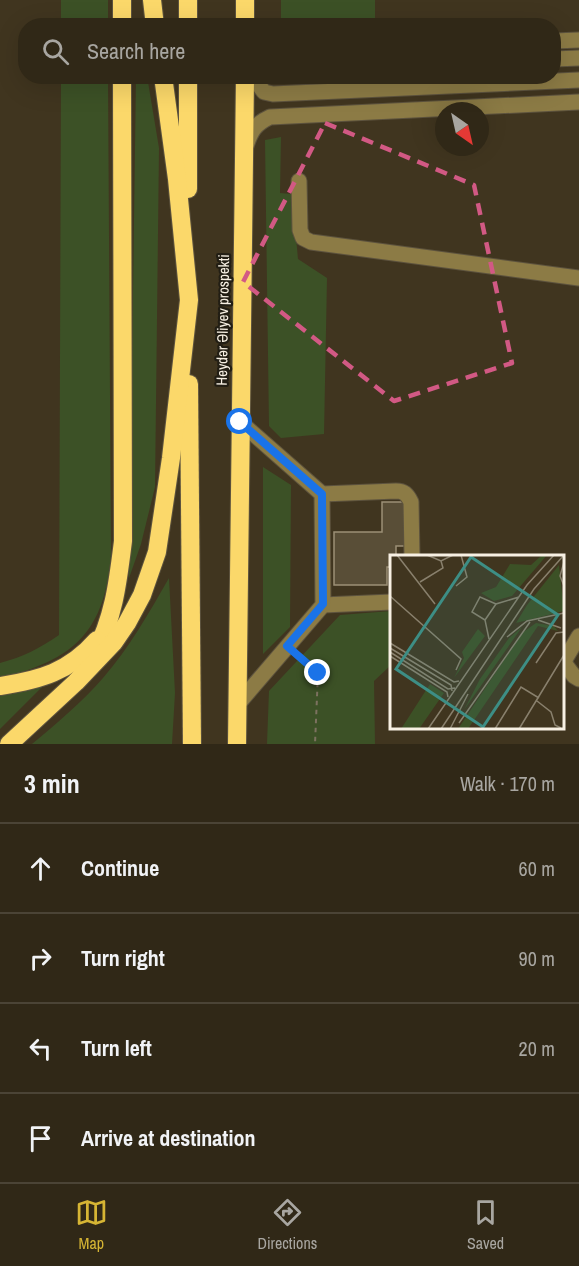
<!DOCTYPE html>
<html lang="en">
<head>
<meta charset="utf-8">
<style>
	:root { --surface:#302817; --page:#383020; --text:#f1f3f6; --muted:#a8a6a1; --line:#4b4436; --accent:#d6b534 }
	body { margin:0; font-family:"Archivo Narrow",sans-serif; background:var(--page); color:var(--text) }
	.compass { position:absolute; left:435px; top:102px; width:54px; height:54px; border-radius:50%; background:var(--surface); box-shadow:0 6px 24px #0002; rotate:146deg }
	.stop { position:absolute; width:18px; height:18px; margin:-14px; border:4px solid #1a73e8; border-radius:50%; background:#fff }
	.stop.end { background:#1a73e8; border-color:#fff; box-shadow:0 2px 6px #0008 }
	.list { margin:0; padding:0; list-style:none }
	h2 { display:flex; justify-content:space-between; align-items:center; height:78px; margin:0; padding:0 24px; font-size:26px }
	h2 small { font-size:20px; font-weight:400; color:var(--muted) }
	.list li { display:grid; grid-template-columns:39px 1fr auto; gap:18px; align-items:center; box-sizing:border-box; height:90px; padding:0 24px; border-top:2px solid var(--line) }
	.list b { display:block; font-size:22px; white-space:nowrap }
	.list em { font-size:20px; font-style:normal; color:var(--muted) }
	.icon { flex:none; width:33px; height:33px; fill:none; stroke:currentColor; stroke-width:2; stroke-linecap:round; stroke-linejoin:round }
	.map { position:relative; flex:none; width:579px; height:744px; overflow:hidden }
	.search { position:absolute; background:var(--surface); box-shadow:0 6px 24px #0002; left:18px; right:18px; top:18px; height:66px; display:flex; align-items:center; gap:15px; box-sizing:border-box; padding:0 21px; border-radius:24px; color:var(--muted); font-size:22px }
	.sheet { height:438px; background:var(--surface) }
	nav { display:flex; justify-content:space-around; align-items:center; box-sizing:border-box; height:84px; border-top:2px solid var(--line); background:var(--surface); font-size:16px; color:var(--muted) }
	nav a { display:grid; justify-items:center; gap:3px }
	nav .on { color:var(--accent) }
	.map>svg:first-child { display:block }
	.green { fill:#3c5126 }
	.building { fill:#594e37; stroke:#9c9077; stroke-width:1.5 }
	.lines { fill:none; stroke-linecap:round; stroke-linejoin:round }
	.minor-casing { stroke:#5d533e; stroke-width:17 }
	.highway-casing { stroke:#5d533e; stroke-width:20 }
	.path { stroke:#7c725f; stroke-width:2; stroke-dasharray:4.5 4.5; stroke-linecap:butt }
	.minor { stroke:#8c7b45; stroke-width:15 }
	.highway { stroke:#fbd86a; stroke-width:18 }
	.route { stroke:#1a73e8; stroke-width:8 }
	.marked { fill:none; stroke:#d25984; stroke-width:4.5; stroke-dasharray:12 8; stroke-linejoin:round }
	.labels { text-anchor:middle; stroke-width:4.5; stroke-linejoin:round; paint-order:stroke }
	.street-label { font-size:15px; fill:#f7f0e3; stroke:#221e14 }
	.inset-road { fill:none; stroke:#89806d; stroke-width:1.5 }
	.view { fill:#3d8e85; fill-opacity:0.15; stroke:#3d8e85; stroke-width:3 }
	.inset-edge { fill:none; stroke:#f7f0e3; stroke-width:3 }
</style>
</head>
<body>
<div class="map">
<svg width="579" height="744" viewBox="0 0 579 744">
	<rect width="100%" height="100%" fill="#40351f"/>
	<!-- green -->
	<g class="green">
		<rect x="61" y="0" width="47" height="25"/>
		<rect x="281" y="0" width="94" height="25"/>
		<path d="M 147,76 L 159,148 L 155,487 L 141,544 L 129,578 L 136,77 Z"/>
		<path d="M 61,77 L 108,77 L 111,554 C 105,632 74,660 0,678 L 0,663 C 23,657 40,648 59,635 Z"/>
		<path d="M 281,137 L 280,193 L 292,194 L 298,259 L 327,278 L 324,434 L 281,438 L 269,426 L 265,140 Z"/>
		<path d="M 263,467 L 291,485 L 290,627 L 263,654 Z"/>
		<path d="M 169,578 L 175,693 L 172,744 L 32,744 C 56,724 82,702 103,678 C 129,648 149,613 169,578 Z"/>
		<path d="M 391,611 L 391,665 L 374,681 L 375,744 L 267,744 L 269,691 L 340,615 Z"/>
		<path d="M 45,684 L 0,729 L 0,693 Z"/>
	</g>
	<!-- building -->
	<path class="building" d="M 382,502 L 405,502 L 405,546 L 396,546 L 396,556 L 392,556 L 392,567 L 387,567 L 387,585 L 334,585 L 334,532 L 382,532 Z"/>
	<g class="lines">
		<defs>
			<g id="minor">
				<path d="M 554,41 L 579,40"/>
				<path d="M 554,59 L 579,58"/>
				<path d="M 252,76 L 264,92 L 273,94 L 579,80"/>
				<path d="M 246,146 C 251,131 255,124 270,117 L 579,102"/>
				<path d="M 299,181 L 300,230 L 303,238 L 311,242 L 579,278"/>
				<path d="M 322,494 L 396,491 C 404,491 407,494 411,502 L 412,556"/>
				<path d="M 323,605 L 392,602"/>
				<path d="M 562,660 L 574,676 L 579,679"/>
				<path d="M 564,661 L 579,636"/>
				<path d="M 237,705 L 323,605 L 322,494 L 240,422"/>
			</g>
			<g id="highway">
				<path d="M 122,0 L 122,26"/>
				<path d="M 152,0 L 155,26"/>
				<path d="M 188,0 L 188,26"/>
				<path d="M 245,0 L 245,26"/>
				<path d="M 188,76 L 188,189"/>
				<path d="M 189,384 L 192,744"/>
				<path d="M 94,655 C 114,618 118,581 123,541 L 122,76"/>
				<path d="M 0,686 C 40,680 69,672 97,640"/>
				<path d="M 9,744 L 76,682 L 114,642 L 127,623 L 142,595 L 157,552 L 171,458 L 189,300 L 177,179 L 163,76"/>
				<path d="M 237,744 L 245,76"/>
			</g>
		</defs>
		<!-- minor casing -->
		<use href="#minor" class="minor-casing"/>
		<!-- highway casing -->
		<use href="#highway" class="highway-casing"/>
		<!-- path -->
		<path class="path" d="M 298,656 L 318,673 L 315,744"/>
		<!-- minor -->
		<use href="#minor" class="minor"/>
		<!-- highway -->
		<use href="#highway" class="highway"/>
	</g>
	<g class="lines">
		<!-- route -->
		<path class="route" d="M 240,422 L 322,494 L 323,604 L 287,646 L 318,673"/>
	</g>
	<!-- marked area -->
	<path class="marked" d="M 325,123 L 474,185 L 512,363 L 394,401 L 243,282 Z"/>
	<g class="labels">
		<!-- street labels -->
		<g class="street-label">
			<text transform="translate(223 320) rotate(-89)" y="5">Heydər Əliyev prospekti</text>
		</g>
	</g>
	<!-- overview -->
	<g transform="translate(390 555)">
		<rect width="174" height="174" fill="#40351f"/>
		<path d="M 152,0 L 157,0 L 122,41 L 104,46 L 91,38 L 106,32 L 120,9 L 141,10 ZM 169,10 L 174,56 L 126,68 L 137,50 ZM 146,68 L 164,71 L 168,76 L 148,71 L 78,174 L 68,174 L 132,78 ZM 132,72 L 74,155 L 90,124 L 119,83 ZM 88,74 L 95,81 L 64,123 L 74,103 L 72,97 ZM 40,129 L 54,138 L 29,174 L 11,174 Z" fill="#3c5126"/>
		<path class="inset-road" d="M 7,0 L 45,49M 37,0 L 51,6 L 63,0M 174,7 L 170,21 L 174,31M 30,27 L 53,13 L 51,6M 66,31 L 77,22 L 71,0M 0,41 L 71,104 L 66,115M 95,65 L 82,57 L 90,42 L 106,49M 148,65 L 171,73M 117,82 L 137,66 L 174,58M 99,84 L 95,65 L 106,49 L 129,42M 0,88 L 64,127 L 69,126M 0,93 L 61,130 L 62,136M 0,97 L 58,134 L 65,133M 0,101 L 57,137 L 58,142M 146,108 L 166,78 L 174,77M 147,146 L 161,157 L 165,170 L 171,173M 69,168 L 140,67M 38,174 L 137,30 L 164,0M 51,174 L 144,34 L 174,0M 60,174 L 78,139M 105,174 L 131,132 L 149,143M 129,174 L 174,100"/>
		<path class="view" d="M 81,2 L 168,60 L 93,172 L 6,114 Z"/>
		<rect width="174" height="174" class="inset-edge"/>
	</g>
</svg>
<svg class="compass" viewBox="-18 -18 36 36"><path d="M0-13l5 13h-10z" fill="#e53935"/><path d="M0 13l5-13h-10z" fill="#a8a6a1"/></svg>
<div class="stop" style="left:240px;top:422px"></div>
<div class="stop end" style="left:318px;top:673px"></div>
<div class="search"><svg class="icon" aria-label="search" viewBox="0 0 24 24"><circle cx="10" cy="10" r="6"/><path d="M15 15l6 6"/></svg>Search here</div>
</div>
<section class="sheet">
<h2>3 min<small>Walk · 170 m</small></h2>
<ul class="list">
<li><svg class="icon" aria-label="ahead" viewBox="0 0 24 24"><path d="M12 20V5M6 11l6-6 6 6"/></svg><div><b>Continue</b></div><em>60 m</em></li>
<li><svg class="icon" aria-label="right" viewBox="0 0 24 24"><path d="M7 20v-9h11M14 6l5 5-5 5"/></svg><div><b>Turn right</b></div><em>90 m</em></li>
<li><svg class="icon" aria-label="left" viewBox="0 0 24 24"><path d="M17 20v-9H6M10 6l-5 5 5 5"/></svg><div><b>Turn left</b></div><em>20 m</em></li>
<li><svg class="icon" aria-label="arrive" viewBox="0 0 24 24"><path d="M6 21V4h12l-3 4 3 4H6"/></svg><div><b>Arrive at destination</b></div></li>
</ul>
</section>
<nav>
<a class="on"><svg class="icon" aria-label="map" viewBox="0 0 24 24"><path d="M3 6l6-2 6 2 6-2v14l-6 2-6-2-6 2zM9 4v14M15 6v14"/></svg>Map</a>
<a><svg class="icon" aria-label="directions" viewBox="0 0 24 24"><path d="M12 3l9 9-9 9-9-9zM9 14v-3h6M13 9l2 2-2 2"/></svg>Directions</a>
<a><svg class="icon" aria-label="saved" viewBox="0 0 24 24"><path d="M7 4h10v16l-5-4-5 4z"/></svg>Saved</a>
</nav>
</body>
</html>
